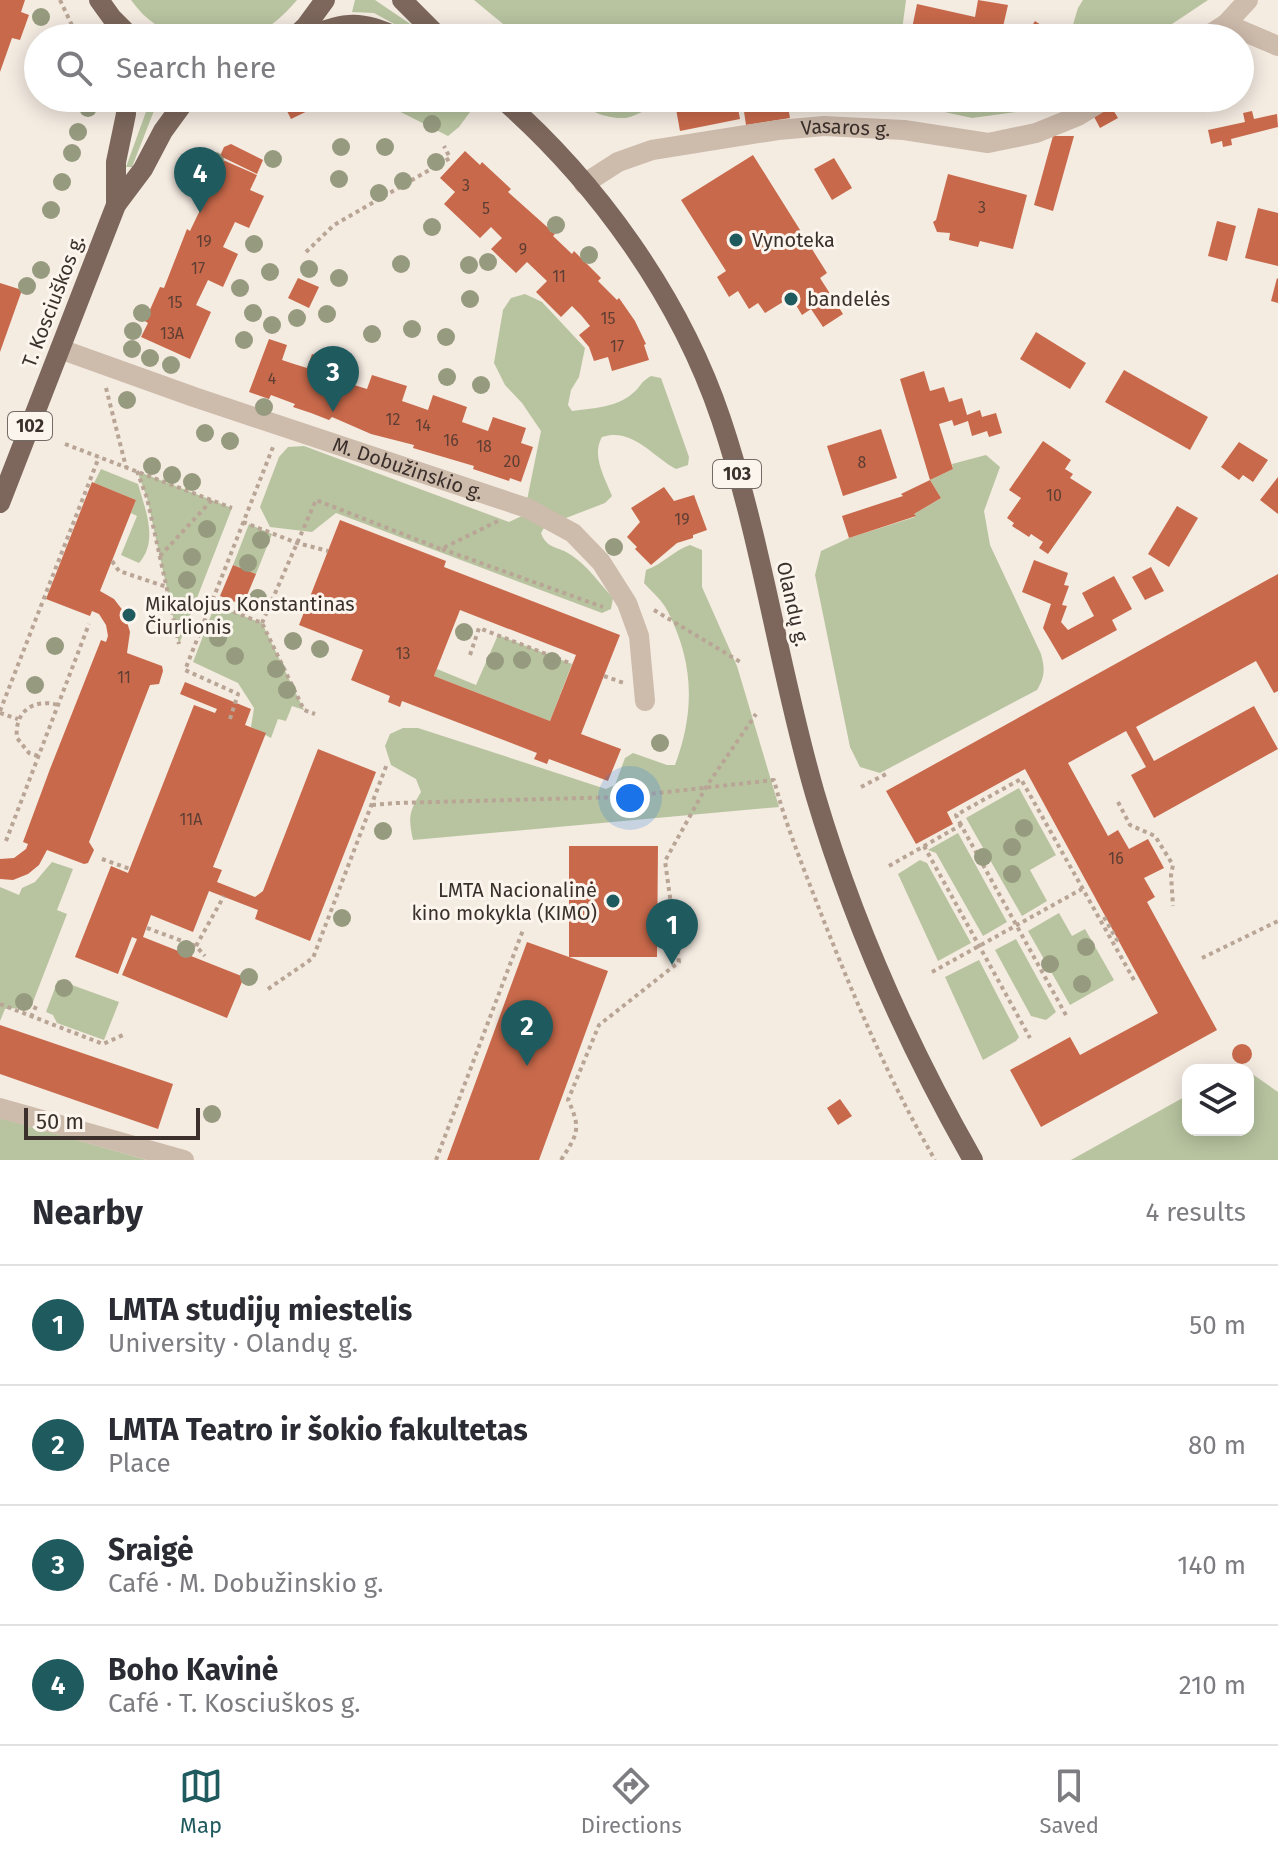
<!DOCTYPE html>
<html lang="en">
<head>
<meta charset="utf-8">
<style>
	:root { --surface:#fff; --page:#f7f7f7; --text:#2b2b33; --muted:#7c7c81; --line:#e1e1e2; --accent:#1f5a5e }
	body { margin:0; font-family:"Fira Sans",sans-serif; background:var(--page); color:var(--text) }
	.controls { position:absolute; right:24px; bottom:24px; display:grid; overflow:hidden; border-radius:16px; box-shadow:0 4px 20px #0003 }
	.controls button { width:72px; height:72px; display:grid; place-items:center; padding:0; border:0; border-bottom:2px solid var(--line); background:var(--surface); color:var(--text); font:40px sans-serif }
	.scale { position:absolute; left:24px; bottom:20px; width:176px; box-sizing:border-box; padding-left:8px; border:4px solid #3b302b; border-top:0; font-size:22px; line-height:28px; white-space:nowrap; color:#3b302b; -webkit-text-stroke:6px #fbf5ee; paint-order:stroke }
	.you { position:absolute; left:630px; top:798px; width:28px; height:28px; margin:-20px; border:6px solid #fff; border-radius:50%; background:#1a73e8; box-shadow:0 0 0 12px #1a73e833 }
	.badge { display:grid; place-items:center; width:52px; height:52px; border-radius:50%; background:var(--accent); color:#fff; font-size:26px; font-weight:700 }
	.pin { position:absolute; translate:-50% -66px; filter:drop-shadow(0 2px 4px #0008) }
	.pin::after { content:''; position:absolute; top:42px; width:28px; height:24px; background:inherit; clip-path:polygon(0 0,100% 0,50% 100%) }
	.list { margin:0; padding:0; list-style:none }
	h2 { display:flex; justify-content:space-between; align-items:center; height:104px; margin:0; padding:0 32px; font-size:34px }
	h2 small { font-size:26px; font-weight:400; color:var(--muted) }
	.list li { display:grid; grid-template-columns:52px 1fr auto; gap:24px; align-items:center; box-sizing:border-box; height:120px; padding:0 32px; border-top:2px solid var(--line) }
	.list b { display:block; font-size:30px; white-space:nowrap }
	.list p { margin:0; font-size:26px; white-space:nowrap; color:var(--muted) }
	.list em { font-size:26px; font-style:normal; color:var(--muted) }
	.icon { flex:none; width:44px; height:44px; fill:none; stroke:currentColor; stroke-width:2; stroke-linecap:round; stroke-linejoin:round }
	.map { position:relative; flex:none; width:1278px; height:1160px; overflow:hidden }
	.search { position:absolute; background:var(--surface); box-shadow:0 4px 20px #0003; left:24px; right:24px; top:24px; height:88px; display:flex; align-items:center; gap:20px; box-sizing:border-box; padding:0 28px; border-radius:44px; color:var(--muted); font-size:30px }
	.sheet { height:584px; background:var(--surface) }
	nav { display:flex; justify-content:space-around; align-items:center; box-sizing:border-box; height:112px; border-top:2px solid var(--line); background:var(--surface); font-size:22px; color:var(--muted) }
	nav a { display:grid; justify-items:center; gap:4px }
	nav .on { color:var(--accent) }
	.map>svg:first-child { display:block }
	.green { fill:#b8c4a0 }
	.building { fill:#c8694b; fill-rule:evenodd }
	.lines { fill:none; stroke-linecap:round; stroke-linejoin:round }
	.path { stroke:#b9a596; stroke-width:4; stroke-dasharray:4 4; stroke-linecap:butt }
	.minor { stroke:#cdbbac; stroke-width:20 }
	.major { stroke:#7d675c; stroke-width:20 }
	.tree { fill:#969b7f }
	.poi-dot { fill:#1f5a5e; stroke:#fbf5ee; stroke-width:3 }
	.labels { text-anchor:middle; stroke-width:6; stroke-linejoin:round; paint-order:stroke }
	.number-label { font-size:16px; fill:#5e3e33 }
	.shield { fill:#fbf5ee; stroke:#756b66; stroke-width:2 }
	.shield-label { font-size:18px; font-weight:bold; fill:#3b302b }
	.street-label { font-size:20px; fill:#3b302b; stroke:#fbf5ee }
	.poi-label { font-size:20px; fill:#3b302b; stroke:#fbf5ee; text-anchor:start }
</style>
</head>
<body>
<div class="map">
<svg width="1278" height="1160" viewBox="0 0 1278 1160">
	<rect width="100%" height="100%" fill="#f4ebe1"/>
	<!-- green -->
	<g class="green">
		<path d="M 131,0 L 297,0 C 269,33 252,38 211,38 C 175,38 153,30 131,0 Z"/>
		<path d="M 355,0 L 375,0 L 431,38 L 420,38 L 374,13 L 352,12 Z"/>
		<path d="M 474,0 L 906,0 L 901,38 L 520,38 Z"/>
		<path d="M 1083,0 L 1208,0 L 1151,38 L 1069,38 L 1078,8 Z"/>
		<path d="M 151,98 L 159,98 L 132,167 L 126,167 Z"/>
		<path d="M 373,98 L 455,98 L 470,112 L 459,127 L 448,136 Z"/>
		<path d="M 578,98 L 656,98 L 651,108 C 643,111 633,117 625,118 C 609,119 586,112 578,98 Z"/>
		<path d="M 797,98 L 1051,98 L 1016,112 L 972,118 L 940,111 L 812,105 Z"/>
		<path d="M 525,294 L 542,302 L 585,348 L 579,377 L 571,390 L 568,405 L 572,411 C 593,408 616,408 633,393 C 641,387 639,383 651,376 L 661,378 L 689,457 L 688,465 L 676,469 C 652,456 632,427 602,437 C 591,455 605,478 612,496 L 605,503 L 545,526 L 541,533 C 547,550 559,546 571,555 C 587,565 600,584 613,598 L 611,609 L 602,613 L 336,513 L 312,532 L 270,527 L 260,507 L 279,457 L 288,447 L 304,446 L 509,522 L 524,515 L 541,431 L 522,403 L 505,385 L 494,363 L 503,310 L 511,298 Z"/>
		<path d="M 986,455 L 1000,467 L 984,511 L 990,545 L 1041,654 C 1045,668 1045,677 1037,690 L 880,773 L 860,767 L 850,747 L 815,575 L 821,551 L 849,538 L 915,517 L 914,514 L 941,498 L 930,480 L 953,469 L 952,464 Z"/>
		<path d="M 101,469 L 138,484 C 145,509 159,541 139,563 L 121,555 L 137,516 L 131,513 L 136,500 L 94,483 Z"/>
		<path d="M 137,471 L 232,508 L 179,644 L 147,498 Z"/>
		<path d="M 249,524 L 272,534 L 256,574 L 233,565 Z"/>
		<path d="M 690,545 L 702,550 L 702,587 L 737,666 L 779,807 L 413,840 C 408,817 409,812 421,792 L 416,779 L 391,765 L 385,746 L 390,734 L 403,728 L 418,728 L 606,789 L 615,785 L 625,758 L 633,753 L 667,765 L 675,765 C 695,712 694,663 668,612 C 663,601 652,592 644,583 L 646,570 C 663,564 673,551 690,545 Z"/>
		<path d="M 215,605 L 262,623 L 304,710 L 292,706 L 286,721 L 278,719 L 271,738 L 251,727 L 254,708 L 238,683 L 193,662 Z"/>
		<path d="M 498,635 L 572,664 L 550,721 L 434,676 L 437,669 L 476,685 Z"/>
		<path d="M 1019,788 L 1056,855 L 1030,870 L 1047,901 L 1022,916 L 966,818 Z"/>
		<path d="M 958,833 L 1007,922 L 983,936 L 936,853 L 928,850 Z"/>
		<path d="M 920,860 L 927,863 L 971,943 L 938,961 L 898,874 Z"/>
		<path d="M 52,862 L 73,869 L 57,910 L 67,914 L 31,1007 L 5,1009 L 0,1021 L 0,887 L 19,895 L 22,888 L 35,882 Z"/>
		<path d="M 1059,913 L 1072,936 L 1085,929 L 1114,980 L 1070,1005 L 1028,931 Z"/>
		<path d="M 1016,939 L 1056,1012 L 1046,1020 L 1031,1016 L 995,950 Z"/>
		<path d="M 979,960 L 1019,1037 L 1016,1041 L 983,1060 L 945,977 Z"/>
		<path d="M 58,980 L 119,1002 L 104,1040 L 57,1023 L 53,1015 L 46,1012 Z"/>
		<path d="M 1248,1071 L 1278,1092 L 1278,1160 L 1071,1160 L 1188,1095 L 1188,1130 L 1248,1130 Z"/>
		<path d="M 0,1118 L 147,1160 L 0,1160 Z"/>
	</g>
	<!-- building -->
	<g class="building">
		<path d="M 0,0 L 25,0 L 21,12 L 29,15 L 20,40 L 12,38 L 0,72 Z"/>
		<path d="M 978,0 L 1008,5 L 1002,31 L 990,28 L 988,38 L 910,38 L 917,4 L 975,17 Z"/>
		<path d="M 1035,21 L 1056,35 L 1055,38 L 1030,38 L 1026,35 Z"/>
		<path d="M 293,98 L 320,98 L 322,104 L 291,119 L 283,103 Z"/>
		<path d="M 674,98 L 736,98 L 740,119 L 680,131 Z"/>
		<path d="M 742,98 L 765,98 L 766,105 L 787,101 L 790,118 L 746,125 Z"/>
		<path d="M 1109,103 L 1118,118 L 1100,128 L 1092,113 Z"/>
		<path d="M 1252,111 L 1254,119 L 1277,114 L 1278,127 L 1231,139 L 1232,145 L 1223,147 L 1222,141 L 1211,144 L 1208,130 L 1245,122 L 1243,113 Z"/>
		<path d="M 1053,136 L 1074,136 L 1053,211 L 1034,205 Z"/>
		<path d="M 231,144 L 263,160 L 257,174 L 220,156 L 224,147 Z"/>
		<path d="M 465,151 L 480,165 L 482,162 L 511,189 L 508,192 L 555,234 L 553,236 L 572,254 L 574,251 L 601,278 L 598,281 L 617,300 L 619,298 L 635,321 L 646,344 L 644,345 L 649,360 L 612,371 L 608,357 L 594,361 L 589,347 L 579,335 L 590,326 L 581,315 L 572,306 L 561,317 L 536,292 L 547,281 L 527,262 L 516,273 L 491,249 L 502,238 L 491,227 L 480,238 L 444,204 L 455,192 L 440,178 Z"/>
		<path d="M 753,155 L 827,273 L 820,278 L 843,314 L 823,327 L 811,309 L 802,315 L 791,297 L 765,313 L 758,303 L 749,309 L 738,291 L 729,297 L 717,277 L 726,271 L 681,200 Z"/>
		<path d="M 834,158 L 852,188 L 832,200 L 814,169 Z"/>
		<path d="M 223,160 L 257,175 L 250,190 L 264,196 L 249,228 L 235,222 L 223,247 L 238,254 L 223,287 L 208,280 L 196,305 L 211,312 L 190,359 L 141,337 L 148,323 L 145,321 L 160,287 L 164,288 L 187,229 L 190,231 L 201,208 L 198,206 L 214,171 L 217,173 Z"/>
		<path d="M 948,174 L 1027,195 L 1013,249 L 980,241 L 978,247 L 949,240 L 950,233 L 937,232 L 933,222 L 936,220 Z"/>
		<path d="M 1258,208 L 1278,213 L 1278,266 L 1245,258 Z"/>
		<path d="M 1217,221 L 1236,226 L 1227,261 L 1208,256 Z"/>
		<path d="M 298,278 L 319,287 L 309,308 L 288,298 Z"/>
		<path d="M 1277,278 L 1278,279 L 1278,303 L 1271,301 Z"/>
		<path d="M 0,283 L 22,290 L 0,352 Z"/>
		<path d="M 1036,332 L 1086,363 L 1070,389 L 1020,359 Z"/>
		<path d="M 269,339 L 287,345 L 282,360 L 294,364 L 307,368 L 312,354 L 347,366 L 342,381 L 354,385 L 367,389 L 372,375 L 407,386 L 402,401 L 428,410 L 433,395 L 467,407 L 462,422 L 488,431 L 493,417 L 526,428 L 521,443 L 533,447 L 521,482 L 510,478 L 509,481 L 473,469 L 474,466 L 413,448 L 414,445 L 371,434 L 332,417 L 329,420 L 311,413 L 293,407 L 295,404 L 271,395 L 269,399 L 249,392 Z"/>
		<path d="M 1124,370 L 1208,417 L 1190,450 L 1105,402 Z"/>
		<path d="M 924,371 L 930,391 L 944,387 L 949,402 L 962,398 L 967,415 L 980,410 L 982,417 L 996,413 L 1002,433 L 989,437 L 987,431 L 972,436 L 968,421 L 954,426 L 952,420 L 939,424 L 953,469 L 930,480 L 900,379 Z"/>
		<path d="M 881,429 L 897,478 L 843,496 L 827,446 Z"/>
		<path d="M 1043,441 L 1071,460 L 1065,469 L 1073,474 L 1070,478 L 1092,492 L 1048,554 L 1039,548 L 1043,542 L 1031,534 L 1029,537 L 1012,526 L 1014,523 L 1007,518 L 1021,498 L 1009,490 Z"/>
		<path d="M 1239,442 L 1268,460 L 1253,482 L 1243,475 L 1239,480 L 1221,467 Z"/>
		<path d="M 1278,477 L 1278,514 L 1260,500 Z"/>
		<path d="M 930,480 L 941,498 L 914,514 L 916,516 L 849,538 L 842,516 L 903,496 L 901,494 Z"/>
		<path d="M 92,482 L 136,500 L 100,591 L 114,599 L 124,612 L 130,632 L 127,653 L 162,666 L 163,671 L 159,684 L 150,685 L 89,842 L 94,850 L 88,863 L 84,864 L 47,850 L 39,865 L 28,874 L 13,880 L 0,879 L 0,859 L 14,858 L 26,849 L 28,844 L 23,842 L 50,769 L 101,640 L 106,642 L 108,636 L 106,625 L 99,614 L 92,611 L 90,616 L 46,599 Z"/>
		<path d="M 664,487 L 674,501 L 694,495 L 707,530 L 693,535 L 693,538 L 677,543 L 651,565 L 635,549 L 637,547 L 627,537 L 640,522 L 631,508 Z"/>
		<path d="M 1177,506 L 1198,518 L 1169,567 L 1148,554 Z"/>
		<path d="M 340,520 L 446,561 L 444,567 L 620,635 L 581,734 L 621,749 L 608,781 L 549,759 L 547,764 L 534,759 L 537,753 L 402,701 L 400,707 L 388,702 L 390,696 L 351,680 L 363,650 L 299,625 ZM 460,610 L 576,655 L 550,721 L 434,676 Z"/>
		<path d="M 1034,560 L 1068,573 L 1064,585 L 1069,586 L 1062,605 L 1067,606 L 1061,622 L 1068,630 L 1094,616 L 1082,593 L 1114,576 L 1132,609 L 1112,620 L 1117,630 L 1062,660 L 1043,628 L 1051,604 L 1022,592 Z"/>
		<path d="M 233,565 L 256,574 L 243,605 L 220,596 Z"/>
		<path d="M 1151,567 L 1164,591 L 1145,600 L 1132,577 Z"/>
		<path d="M 1278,574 L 1278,691 L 1274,693 L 1256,661 L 1136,727 L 1154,761 L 1254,706 L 1278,749 L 1154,818 L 1131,775 L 1146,767 L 1126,731 L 1068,763 L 1108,836 L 1118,830 L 1129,849 L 1148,839 L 1164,868 L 1144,878 L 1155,897 L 1147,902 L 1217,1030 L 1041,1127 L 1010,1070 L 1070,1037 L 1080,1055 L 1158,1013 L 1025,769 L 947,812 L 953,824 L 916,844 L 886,791 Z"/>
		<path d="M 185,682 L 251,709 L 245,725 L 266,733 L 213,867 L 222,870 L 217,882 L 255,897 L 263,891 L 318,749 L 376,772 L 310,941 L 255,919 L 258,910 L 209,891 L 193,932 L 151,915 L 143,937 L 244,977 L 227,1018 L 122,975 L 137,939 L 132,937 L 118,974 L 75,957 L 111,866 L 128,873 L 194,705 L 215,713 L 217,709 L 180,694 Z"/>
		<path d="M 569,846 L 658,846 L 657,957 L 569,957 L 608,971 L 539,1160 L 447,1160 L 527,942 L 569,957 Z"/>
		<path d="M 0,1025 L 173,1084 L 158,1129 L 0,1074 Z"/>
		<circle cx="1242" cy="1054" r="10"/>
		<path d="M 840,1099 L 852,1116 L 838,1125 L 827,1108 Z"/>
	</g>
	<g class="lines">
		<!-- path -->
		<g class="path">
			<path d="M 60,0 L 78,38"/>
			<path d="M 87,100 L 87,98"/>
			<path d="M 306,252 L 334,225 L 450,158 L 444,146"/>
			<path d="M 106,388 L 126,467"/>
			<path d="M 65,444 L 232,508"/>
			<path d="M 137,471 L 147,498 L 179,644"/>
			<path d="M 243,522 L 297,543 L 328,551"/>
			<path d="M 442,549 L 603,607"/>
			<path d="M 160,556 L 212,500"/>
			<path d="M 112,561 L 119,571 L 167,587"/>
			<path d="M 211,603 L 262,623 L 304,710 L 315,714"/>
			<path d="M 654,610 L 742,663"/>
			<path d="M 262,623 L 316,500 L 441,549 L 500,520"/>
			<path d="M 470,655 L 479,628 L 572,664"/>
			<path d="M 604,676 L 624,683"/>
			<path d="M 0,711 L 99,457"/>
			<path d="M 0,713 L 18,719"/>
			<path d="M 230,719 L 238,694 L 185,670 L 273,447"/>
			<path d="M 38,756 L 29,753 L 17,738 C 14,712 33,698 58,705"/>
			<path d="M 861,787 L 888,773"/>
			<path d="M 1118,802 L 1130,825 L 1155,836 L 1173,865 L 1171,875 L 1173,906"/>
			<path d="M 372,805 L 396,803 L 622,797 L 774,780 C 785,823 802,864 818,906 C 852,993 888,1079 935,1160"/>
			<path d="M 961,825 L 956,815 L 1021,779 L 1134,980"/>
			<path d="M 6,841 L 89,624"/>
			<path d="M 924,846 L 1030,1038"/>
			<path d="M 102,859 L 130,869"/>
			<path d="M 889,866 L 961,825 L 1067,1017"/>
			<path d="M 1104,917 L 1117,940 L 1113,943"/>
			<path d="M 147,928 L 196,946 L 205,956"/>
			<path d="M 196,946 L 224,896"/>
			<path d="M 1202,958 L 1278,921"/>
			<path d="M 932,972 L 1082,889"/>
			<path d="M 268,989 L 313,958 L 387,764"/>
			<path d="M 0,1004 L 103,1044 L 123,1035"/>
			<path d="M 31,1017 L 37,1004"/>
			<path d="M 436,1160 L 523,930"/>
			<path d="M 561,1160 C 577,1135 582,1129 568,1100 L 599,1025 L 679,962 L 665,861 L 706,787 L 756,714"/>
		</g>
		<!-- minor -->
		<g class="minor">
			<path d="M 1226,24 L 1248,0"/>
			<path d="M 1204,38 L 1226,24 L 1278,46"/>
			<path id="s1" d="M 584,184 L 618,162 L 652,150 L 778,130 L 824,126 L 904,130 L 988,143 L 1036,133 L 1078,116 L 1107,98"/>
			<path id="s2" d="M 60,349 L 194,397 L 527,508 L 573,533 L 601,562 L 627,603 L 639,636 L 645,701"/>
			<path d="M 0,1108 L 184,1160"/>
		</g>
		<!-- major -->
		<g class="major">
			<path d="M 99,0 L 112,18 L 132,38"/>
			<path d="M 402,0 L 440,38"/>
			<path d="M 293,38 L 306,26 L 325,0"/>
			<path d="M 301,38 C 344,24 356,17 399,38"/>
			<path d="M 501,98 C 597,182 680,297 721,419 C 762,541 779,670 815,794 C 853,923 907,1044 973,1160"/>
			<path d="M 116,205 L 116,162 L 126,114 L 125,98"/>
			<path d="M 0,503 L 116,205 L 143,169 L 163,131 L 187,98"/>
		</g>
	</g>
	<!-- trees -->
	<g class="tree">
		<circle cx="41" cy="17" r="9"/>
		<circle cx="88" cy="108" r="9"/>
		<circle cx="432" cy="124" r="9"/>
		<circle cx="78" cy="132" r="9"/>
		<circle cx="341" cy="147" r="9"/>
		<circle cx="385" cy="147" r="9"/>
		<circle cx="72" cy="153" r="9"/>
		<circle cx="273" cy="159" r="9"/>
		<circle cx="215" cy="161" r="9"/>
		<circle cx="436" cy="162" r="9"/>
		<circle cx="201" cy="174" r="9"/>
		<circle cx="339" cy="179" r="9"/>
		<circle cx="403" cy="181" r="9"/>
		<circle cx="62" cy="182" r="9"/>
		<circle cx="379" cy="193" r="9"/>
		<circle cx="51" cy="210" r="9"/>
		<circle cx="556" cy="225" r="9"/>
		<circle cx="432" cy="227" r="9"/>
		<circle cx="254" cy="244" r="9"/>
		<circle cx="589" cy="255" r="9"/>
		<circle cx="488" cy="262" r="9"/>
		<circle cx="401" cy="264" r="9"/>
		<circle cx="469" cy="265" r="9"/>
		<circle cx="309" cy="269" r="9"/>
		<circle cx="41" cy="270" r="9"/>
		<circle cx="270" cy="272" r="9"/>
		<circle cx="339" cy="278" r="9"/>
		<circle cx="27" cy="286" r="9"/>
		<circle cx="240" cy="288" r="9"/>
		<circle cx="470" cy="299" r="9"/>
		<circle cx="142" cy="313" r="9"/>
		<circle cx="253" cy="313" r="9"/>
		<circle cx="327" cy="314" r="9"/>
		<circle cx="297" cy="318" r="9"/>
		<circle cx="272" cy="325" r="9"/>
		<circle cx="412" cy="329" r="9"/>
		<circle cx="133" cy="331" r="9"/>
		<circle cx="372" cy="334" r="9"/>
		<circle cx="446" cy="337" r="9"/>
		<circle cx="244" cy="340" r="9"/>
		<circle cx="132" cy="349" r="9"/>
		<circle cx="150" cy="358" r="9"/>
		<circle cx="171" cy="365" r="9"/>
		<circle cx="447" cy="377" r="9"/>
		<circle cx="481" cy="385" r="9"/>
		<circle cx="127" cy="400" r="9"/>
		<circle cx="264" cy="407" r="9"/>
		<circle cx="205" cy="433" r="9"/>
		<circle cx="230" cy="441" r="9"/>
		<circle cx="152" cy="466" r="9"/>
		<circle cx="172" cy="475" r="9"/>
		<circle cx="192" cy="482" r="9"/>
		<circle cx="207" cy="529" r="9"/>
		<circle cx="261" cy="540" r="9"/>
		<circle cx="614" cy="547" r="9"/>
		<circle cx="192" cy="557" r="9"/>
		<circle cx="248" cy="563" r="9"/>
		<circle cx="187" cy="580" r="9"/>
		<circle cx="258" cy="598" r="9"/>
		<circle cx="464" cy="632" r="9"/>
		<circle cx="218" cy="638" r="9"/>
		<circle cx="293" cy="641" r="9"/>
		<circle cx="55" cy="646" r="9"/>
		<circle cx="320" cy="649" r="9"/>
		<circle cx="235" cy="656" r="9"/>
		<circle cx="522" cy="660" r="9"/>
		<circle cx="495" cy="661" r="9"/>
		<circle cx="552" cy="661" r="9"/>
		<circle cx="276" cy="669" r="9"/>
		<circle cx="35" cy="685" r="9"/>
		<circle cx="287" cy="690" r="9"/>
		<circle cx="660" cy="743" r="9"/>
		<circle cx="1024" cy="828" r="9"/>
		<circle cx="383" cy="831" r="9"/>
		<circle cx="1012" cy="847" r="9"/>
		<circle cx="983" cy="857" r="9"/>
		<circle cx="1012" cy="874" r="9"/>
		<circle cx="342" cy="918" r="9"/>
		<circle cx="1086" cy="947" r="9"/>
		<circle cx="186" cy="949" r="9"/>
		<circle cx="1050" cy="964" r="9"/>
		<circle cx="249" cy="977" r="9"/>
		<circle cx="1082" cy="984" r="9"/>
		<circle cx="64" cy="988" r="9"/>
		<circle cx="24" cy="1002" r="9"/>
		<circle cx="212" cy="1114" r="9"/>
	</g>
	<!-- markers -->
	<g class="poi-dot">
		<circle cx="736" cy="240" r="8"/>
		<circle cx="791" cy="299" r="8"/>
		<circle cx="129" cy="615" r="8"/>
		<circle cx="613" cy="901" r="8"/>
	</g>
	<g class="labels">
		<!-- number labels -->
		<g class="number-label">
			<text x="466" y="191">3</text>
			<text x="982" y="213">3</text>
			<text x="486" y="214">5</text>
			<text x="204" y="247">19</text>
			<text x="523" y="255">9</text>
			<text x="198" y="274">17</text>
			<text x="559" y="282">11</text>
			<text x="175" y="308">15</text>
			<text x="608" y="324">15</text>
			<text x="172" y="339">13A</text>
			<text x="617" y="352">17</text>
			<text x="272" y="384">4</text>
			<text x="393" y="425">12</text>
			<text x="423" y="431">14</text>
			<text x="451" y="446">16</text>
			<text x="484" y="452">18</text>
			<text x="512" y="467">20</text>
			<text x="862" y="468">8</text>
			<text x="1054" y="501">10</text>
			<text x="682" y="525">19</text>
			<text x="403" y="659">13</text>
			<text x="124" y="683">11</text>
			<text x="191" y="825">11A</text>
			<text x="1116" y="864">16</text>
		</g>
		<!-- shield labels -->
		<g class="shield">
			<rect x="8" y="412" width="44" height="28" rx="6"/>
			<rect x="713" y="460" width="48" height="28" rx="6"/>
		</g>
		<g class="shield-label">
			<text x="30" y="432">102</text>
			<text x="737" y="480">103</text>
		</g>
		<!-- street labels -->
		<g class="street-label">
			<text dy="7" stroke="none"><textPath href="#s1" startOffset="272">Vasaros g.</textPath></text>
			<text transform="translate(53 301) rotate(-69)" y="7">T. Kosciuškos g.</text>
			<text dy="7" stroke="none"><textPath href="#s2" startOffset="368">M. Dobužinskio g.</textPath></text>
			<text transform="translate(793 604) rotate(77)" y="7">Olandų g.</text>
		</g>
		<!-- poi labels -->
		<g class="poi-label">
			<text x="752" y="247">Vynoteka</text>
			<text x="807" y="306">bandelės</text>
			<text x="145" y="611">Mikalojus Konstantinas<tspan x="145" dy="23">Čiurlionis</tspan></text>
			<text x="597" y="897" text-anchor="end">LMTA Nacionalinė<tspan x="597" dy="23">kino mokykla (KIMO)</tspan></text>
		</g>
	</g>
</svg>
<div class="controls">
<button><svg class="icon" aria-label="layers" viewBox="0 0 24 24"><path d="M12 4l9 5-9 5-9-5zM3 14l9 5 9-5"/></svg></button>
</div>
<div class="scale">50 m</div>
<div class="you"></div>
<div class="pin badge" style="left:672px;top:965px">1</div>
<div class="pin badge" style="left:527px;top:1066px">2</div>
<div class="pin badge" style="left:333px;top:412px">3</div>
<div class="pin badge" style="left:200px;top:213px">4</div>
<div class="search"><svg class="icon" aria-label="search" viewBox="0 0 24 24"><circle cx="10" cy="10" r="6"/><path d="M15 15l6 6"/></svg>Search here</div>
</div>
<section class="sheet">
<h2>Nearby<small>4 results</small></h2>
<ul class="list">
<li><span class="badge">1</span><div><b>LMTA studijų miestelis</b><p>University · Olandų g.</p></div><em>50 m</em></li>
<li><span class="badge">2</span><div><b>LMTA Teatro ir šokio fakultetas</b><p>Place</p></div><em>80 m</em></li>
<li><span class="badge">3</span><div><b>Sraigė</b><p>Café · M. Dobužinskio g.</p></div><em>140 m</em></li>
<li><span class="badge">4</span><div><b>Boho Kavinė</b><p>Café · T. Kosciuškos g.</p></div><em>210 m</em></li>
</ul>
</section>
<nav>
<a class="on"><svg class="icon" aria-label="map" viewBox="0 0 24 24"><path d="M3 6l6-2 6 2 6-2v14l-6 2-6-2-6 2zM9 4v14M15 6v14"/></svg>Map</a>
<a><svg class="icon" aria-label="directions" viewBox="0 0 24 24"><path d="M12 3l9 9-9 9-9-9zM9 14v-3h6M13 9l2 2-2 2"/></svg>Directions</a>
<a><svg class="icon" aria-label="saved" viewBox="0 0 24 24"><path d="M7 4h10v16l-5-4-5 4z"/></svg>Saved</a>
</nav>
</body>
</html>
